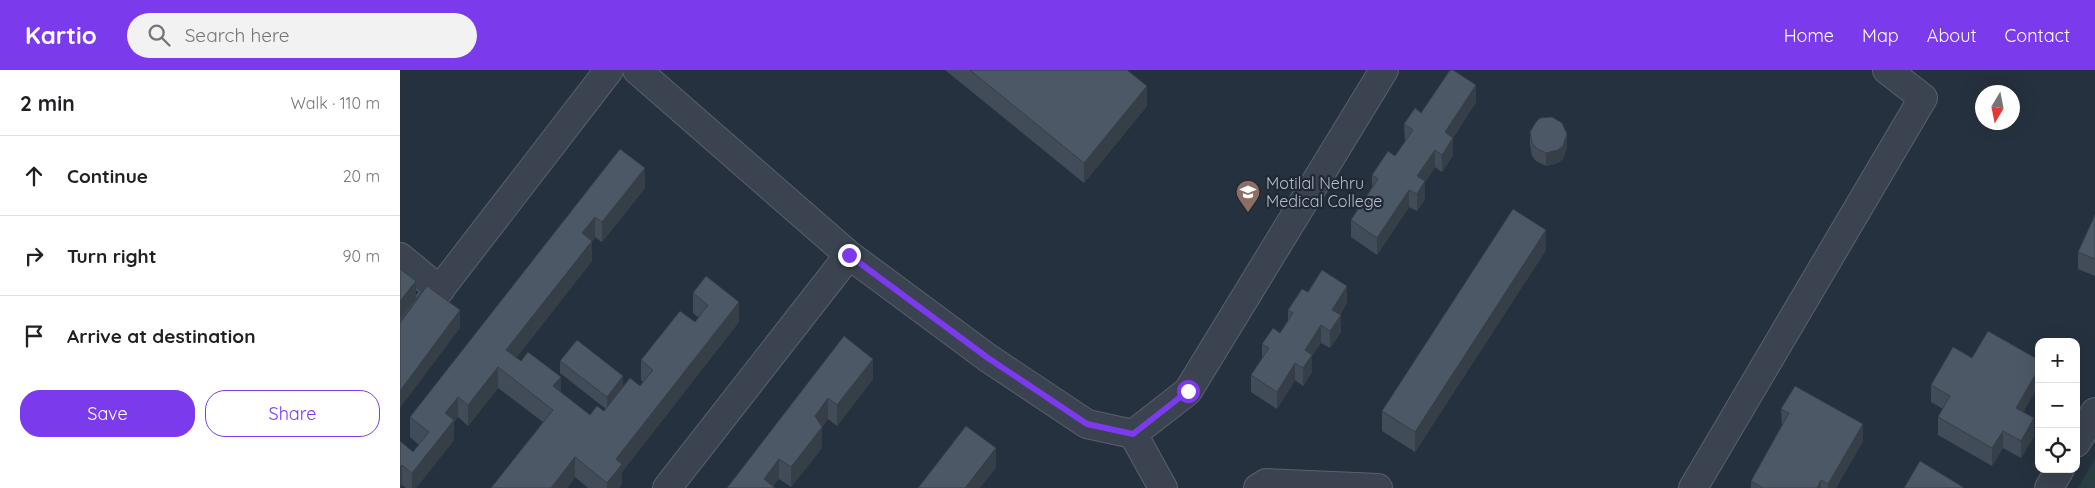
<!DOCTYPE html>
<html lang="en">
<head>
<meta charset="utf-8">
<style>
	:root { --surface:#fff; --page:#f2f2f2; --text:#202124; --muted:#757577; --line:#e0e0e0; --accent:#7c3aed }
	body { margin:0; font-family:Quicksand,sans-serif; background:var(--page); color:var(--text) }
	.controls { position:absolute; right:15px; bottom:15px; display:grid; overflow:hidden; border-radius:10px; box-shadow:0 5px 20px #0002 }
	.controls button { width:45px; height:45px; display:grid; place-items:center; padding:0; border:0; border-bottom:1px solid var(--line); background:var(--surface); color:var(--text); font:25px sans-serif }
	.compass { position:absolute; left:1575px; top:15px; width:45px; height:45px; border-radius:50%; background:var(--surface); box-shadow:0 5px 20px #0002; rotate:190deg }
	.stop { position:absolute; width:15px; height:15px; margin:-11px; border:4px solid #7c3aed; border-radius:50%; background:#fff }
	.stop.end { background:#7c3aed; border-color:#fff; box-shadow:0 1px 5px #0008 }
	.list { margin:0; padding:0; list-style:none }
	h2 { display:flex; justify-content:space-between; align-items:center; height:65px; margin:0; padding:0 20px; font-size:21px }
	h2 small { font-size:16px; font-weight:400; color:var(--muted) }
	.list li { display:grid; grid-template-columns:32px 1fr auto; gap:15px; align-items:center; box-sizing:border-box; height:80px; padding:0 20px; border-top:1px solid var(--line) }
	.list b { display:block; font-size:19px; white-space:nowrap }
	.list em { font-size:16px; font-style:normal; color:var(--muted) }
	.actions { display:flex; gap:10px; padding:15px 20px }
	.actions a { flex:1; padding:11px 0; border:1px solid var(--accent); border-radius:20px; text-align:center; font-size:18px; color:var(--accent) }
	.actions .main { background:var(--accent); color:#fff }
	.icon { flex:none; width:28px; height:28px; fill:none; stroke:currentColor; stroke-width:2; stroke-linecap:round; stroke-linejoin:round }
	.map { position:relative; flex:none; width:1695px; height:418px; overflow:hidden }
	header { display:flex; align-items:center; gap:30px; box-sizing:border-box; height:70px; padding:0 25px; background:var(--accent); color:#fff }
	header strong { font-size:24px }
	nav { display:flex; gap:28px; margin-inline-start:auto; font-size:18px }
	.search { width:350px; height:45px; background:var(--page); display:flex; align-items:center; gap:12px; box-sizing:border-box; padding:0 18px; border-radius:28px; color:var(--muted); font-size:19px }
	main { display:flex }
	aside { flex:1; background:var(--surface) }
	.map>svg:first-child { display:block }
	.green { fill:#293f41 }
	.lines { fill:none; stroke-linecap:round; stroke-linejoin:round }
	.minor-casing { stroke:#58616c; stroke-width:30 }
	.minor { stroke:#3a434f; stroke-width:28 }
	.wall { fill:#424c59 }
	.shaded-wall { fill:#363e48 }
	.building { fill:#4d5867; stroke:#363e48 }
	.route { stroke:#7c3aed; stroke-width:6 }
	.labels { text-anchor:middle; stroke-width:4.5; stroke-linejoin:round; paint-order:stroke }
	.poi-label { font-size:16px; fill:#b7bec9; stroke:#1f2834; text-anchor:start }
</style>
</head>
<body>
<header>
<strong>Kartio</strong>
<div class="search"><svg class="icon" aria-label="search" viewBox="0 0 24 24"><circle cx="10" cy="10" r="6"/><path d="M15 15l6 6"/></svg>Search here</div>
<nav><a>Home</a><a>Map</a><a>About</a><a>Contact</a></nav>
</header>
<main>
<aside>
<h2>2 min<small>Walk · 110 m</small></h2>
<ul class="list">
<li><svg class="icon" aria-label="ahead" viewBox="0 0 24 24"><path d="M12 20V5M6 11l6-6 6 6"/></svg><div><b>Continue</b></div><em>20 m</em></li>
<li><svg class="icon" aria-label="right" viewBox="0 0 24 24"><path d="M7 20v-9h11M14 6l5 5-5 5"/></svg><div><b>Turn right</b></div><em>90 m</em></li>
<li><svg class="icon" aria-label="arrive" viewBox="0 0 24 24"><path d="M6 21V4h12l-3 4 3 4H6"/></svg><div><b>Arrive at destination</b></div></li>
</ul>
<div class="actions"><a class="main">Save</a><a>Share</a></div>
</aside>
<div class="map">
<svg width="1695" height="418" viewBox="0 0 1695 418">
	<rect width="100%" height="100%" fill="#26313f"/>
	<!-- green -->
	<path class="green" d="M 1695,389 L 1695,418 L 1677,418 L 1678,418 Z"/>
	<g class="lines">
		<defs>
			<g id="minor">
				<path d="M 237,0 L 449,185 L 588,288 L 687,354 L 733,364 L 788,321 L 984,0"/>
				<path d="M 0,187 L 40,220"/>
				<path d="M 0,271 L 209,0"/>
				<path d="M 733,364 L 763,418"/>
				<path d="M 1676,373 L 1695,342"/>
				<path d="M 267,418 L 449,185"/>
				<path d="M 858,418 L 866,413 L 978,418"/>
				<path d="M 1293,418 L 1523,28 L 1487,0"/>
				<path d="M 1649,418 L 1660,399"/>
			</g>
		</defs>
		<!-- minor casing -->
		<use href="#minor" class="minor-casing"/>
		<!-- minor -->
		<use href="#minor" class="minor"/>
	</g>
	<!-- wall -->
	<g class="wall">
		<path d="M 545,0 L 727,0 L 747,36 L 684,113 Z"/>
		<path d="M 1076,32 L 1053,68 L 1053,85 L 1042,102 L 1035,97 L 1025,112 L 1025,129 L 1017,141 L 1009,137 L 977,185 L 951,167 L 951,150 L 972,117 L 972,105 L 995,86 L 1005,72 L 1004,54 L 1021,43 Z"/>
		<path d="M 1130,62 L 1167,77 L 1163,89 L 1158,93 L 1146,96 L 1136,91 L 1132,86 L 1130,75 Z"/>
		<path d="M 220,79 L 245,118 L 202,172 L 195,167 L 192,172 L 192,191 L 116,288 L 190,345 L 204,341 L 206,339 L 160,303 L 160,291 L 223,317 L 240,316 L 243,312 L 241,310 L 241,290 L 295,252 L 299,248 L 293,243 L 293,223 L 339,252 L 222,402 L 222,414 L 219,418 L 188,418 L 175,407 L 167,418 L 91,418 L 143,352 L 98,318 L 68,356 L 58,347 L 54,352 L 54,370 L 16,418 L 6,418 L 2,415 L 0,371 L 13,382 L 19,375 L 10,367 L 10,347 Z"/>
		<path d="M 1695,145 L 1695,206 L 1678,199 L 1678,182 Z"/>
		<path d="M 1146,180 L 1015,382 L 982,361 L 982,341 Z"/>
		<path d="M 947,233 L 940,245 L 941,262 L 930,278 L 921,273 L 912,286 L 912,302 L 903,316 L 895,310 L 877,339 L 851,322 L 851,305 L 862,288 L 862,274 L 880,263 L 888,251 L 888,240 Z"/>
		<path d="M 444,266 L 473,309 L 437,356 L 428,349 L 422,357 L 422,378 L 391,417 L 379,409 L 327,418 Z"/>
		<path d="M 1572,288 L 1639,315 L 1623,342 L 1634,366 L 1621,388 L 1603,378 L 1592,396 L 1538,365 L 1538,347 L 1543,339 L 1531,332 L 1531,315 Z"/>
		<path d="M 1381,339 L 1463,371 L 1436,418 L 1351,418 L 1351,411 L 1382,357 Z"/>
	</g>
	<!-- shaded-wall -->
	<g class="shaded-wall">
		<path d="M 1076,15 L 1076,32 L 1045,80 L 1045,62 Z"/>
		<path d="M 747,16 L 747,36 L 684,113 L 684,93 Z"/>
		<path d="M 1167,64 L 1167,77 L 1163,89 L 1158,93 L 1146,96 L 1146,83 Z"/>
		<path d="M 1053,68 L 1053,85 L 1042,102 L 1042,85 Z"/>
		<path d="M 1035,80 L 1035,97 L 1025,112 L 1025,129 L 1017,141 L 1017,106 Z"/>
		<path d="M 245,98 L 245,118 L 202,172 L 202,152 Z"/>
		<path d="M 1009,120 L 1009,137 L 977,185 L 977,168 Z"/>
		<path d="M 195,147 L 195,167 L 192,172 L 192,191 L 106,301 L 106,280 L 182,163 Z"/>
		<path d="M 1146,160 L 1146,180 L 1015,382 L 1015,362 Z"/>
		<path d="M 16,211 L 16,228 L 0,248 L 0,231 Z"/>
		<path d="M 947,216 L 947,233 L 932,257 L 932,240 Z"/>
		<path d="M 339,232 L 339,252 L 222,402 L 222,414 L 219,418 L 207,418 L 207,413 L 216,389 Z"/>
		<path d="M 60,240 L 60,258 L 0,338 L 0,321 Z"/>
		<path d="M 941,245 L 941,262 L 930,278 L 930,261 Z"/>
		<path d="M 921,255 L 921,273 L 912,286 L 912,302 L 903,316 L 903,298 L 905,280 Z"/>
		<path d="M 473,289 L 473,309 L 437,356 L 437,335 Z"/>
		<path d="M 895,293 L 895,310 L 877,339 L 877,322 Z"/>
		<path d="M 98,297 L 98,318 L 68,356 L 68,335 Z"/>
		<path d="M 1639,298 L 1639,315 L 1616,355 L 1616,338 Z"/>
		<path d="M 223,306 L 223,319 L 207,340 L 207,327 Z"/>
		<path d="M 161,307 L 161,327 L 153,316 Z"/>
		<path d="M 58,327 L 58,347 L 54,352 L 54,370 L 16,418 L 12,418 L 12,403 L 45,343 Z"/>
		<path d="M 428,328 L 428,349 L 415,366 L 415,346 Z"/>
		<path d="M 1634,348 L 1634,366 L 1621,388 L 1621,371 Z"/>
		<path d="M 1463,354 L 1463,371 L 1436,418 L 1428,418 L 1428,414 Z"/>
		<path d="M 422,357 L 422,378 L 391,417 L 391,397 Z"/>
		<path d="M 1603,361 L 1603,378 L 1592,396 L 1592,378 Z"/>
		<path d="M 596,378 L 596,398 L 580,418 L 565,418 Z"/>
		<path d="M 175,387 L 175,407 L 167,418 L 151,418 Z"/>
		<path d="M 379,389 L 379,409 L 372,418 L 364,409 Z"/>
		<path d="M 2,395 L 2,415 L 0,417 L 0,397 Z"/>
		<path d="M 1421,410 L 1421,418 L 1417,418 Z"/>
	</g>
	<!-- building -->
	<g class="building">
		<path d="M 570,0 L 727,0 L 747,16 L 684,93 Z"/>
		<path d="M 1050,0 L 1053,0 L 1076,15 L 1045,62 L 1053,68 L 1042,85 L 1035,80 L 1017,106 L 1025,111 L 1017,124 L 1009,120 L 977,168 L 951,150 L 978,109 L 972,105 L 988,81 L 995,86 L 1013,60 L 1004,54 L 1015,38 L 1021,43 Z"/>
		<path d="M 1152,47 L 1162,53 L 1167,64 L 1163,76 L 1158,80 L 1146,83 L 1136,78 L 1132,73 L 1130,62 L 1136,52 L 1140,48 Z"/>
		<path d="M 220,79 L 245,98 L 202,152 L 195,147 L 182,163 L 192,171 L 106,280 L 121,291 L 128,282 L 161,307 L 153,316 L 190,345 L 197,336 L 204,341 L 230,308 L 240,316 L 253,300 L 241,290 L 280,241 L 295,252 L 308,235 L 293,223 L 306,206 L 339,232 L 216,389 L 222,394 L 207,413 L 175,387 L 151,418 L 91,418 L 153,340 L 98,297 L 68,335 L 58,327 L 45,343 L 54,350 L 12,403 L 2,395 L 0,397 L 0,371 L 13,382 L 29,362 L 10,347 Z"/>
		<path d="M 1113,139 L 1146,160 L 1015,362 L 982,341 Z"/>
		<path d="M 1695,145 L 1695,189 L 1678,182 Z"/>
		<path d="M 0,199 L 16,211 L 0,231 Z"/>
		<path d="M 922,200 L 947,216 L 932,240 L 941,245 L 930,261 L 921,255 L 905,280 L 912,285 L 903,298 L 895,293 L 877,322 L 851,305 L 869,278 L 862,274 L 873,258 L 880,263 L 893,243 L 888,240 L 902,219 L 908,222 Z"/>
		<path d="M 27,216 L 60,240 L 0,321 L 0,253 Z"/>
		<path d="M 1588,261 L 1639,290 L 1639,298 L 1616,338 L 1634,348 L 1621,371 L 1603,361 L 1592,378 L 1538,347 L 1550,326 L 1531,315 L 1553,277 L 1572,288 Z"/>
		<path d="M 444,266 L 473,289 L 437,335 L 428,328 L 415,346 L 422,357 L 391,397 L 379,389 L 364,409 L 375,418 L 327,418 Z"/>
		<path d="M 177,270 L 223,306 L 207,327 L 160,291 Z"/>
		<path d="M 1395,316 L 1463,354 L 1428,414 L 1421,410 L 1417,418 L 1363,418 L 1351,411 L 1389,343 L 1381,339 Z"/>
		<path d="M 566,356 L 596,378 L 565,418 L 518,418 Z"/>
		<path d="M 1520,391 L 1563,417 L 1563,418 L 1504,418 Z"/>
	</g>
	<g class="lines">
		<!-- route -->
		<path class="route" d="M 449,185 L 588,288 L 687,354 L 733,364 L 788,321"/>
	</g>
	<!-- icons -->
	<defs>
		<symbol id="university-pin" viewBox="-11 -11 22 30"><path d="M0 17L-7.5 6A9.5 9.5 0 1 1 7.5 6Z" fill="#8d6e63" stroke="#1f2834"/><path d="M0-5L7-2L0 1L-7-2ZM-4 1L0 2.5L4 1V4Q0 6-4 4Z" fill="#fff"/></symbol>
	</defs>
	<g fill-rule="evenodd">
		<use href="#university-pin" x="834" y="108" width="28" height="38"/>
	</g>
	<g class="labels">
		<!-- poi labels -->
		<g class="poi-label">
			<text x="866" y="119">Motilal Nehru<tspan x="866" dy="18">Medical College</tspan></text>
		</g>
	</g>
</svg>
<div class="controls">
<button>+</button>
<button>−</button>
<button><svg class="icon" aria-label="locate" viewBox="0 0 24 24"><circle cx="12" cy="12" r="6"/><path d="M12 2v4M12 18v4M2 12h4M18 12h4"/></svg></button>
</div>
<svg class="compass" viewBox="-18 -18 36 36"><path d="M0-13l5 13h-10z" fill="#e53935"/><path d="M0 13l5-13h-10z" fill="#757577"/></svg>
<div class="stop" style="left:788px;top:321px"></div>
<div class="stop end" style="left:449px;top:185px"></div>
</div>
</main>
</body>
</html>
